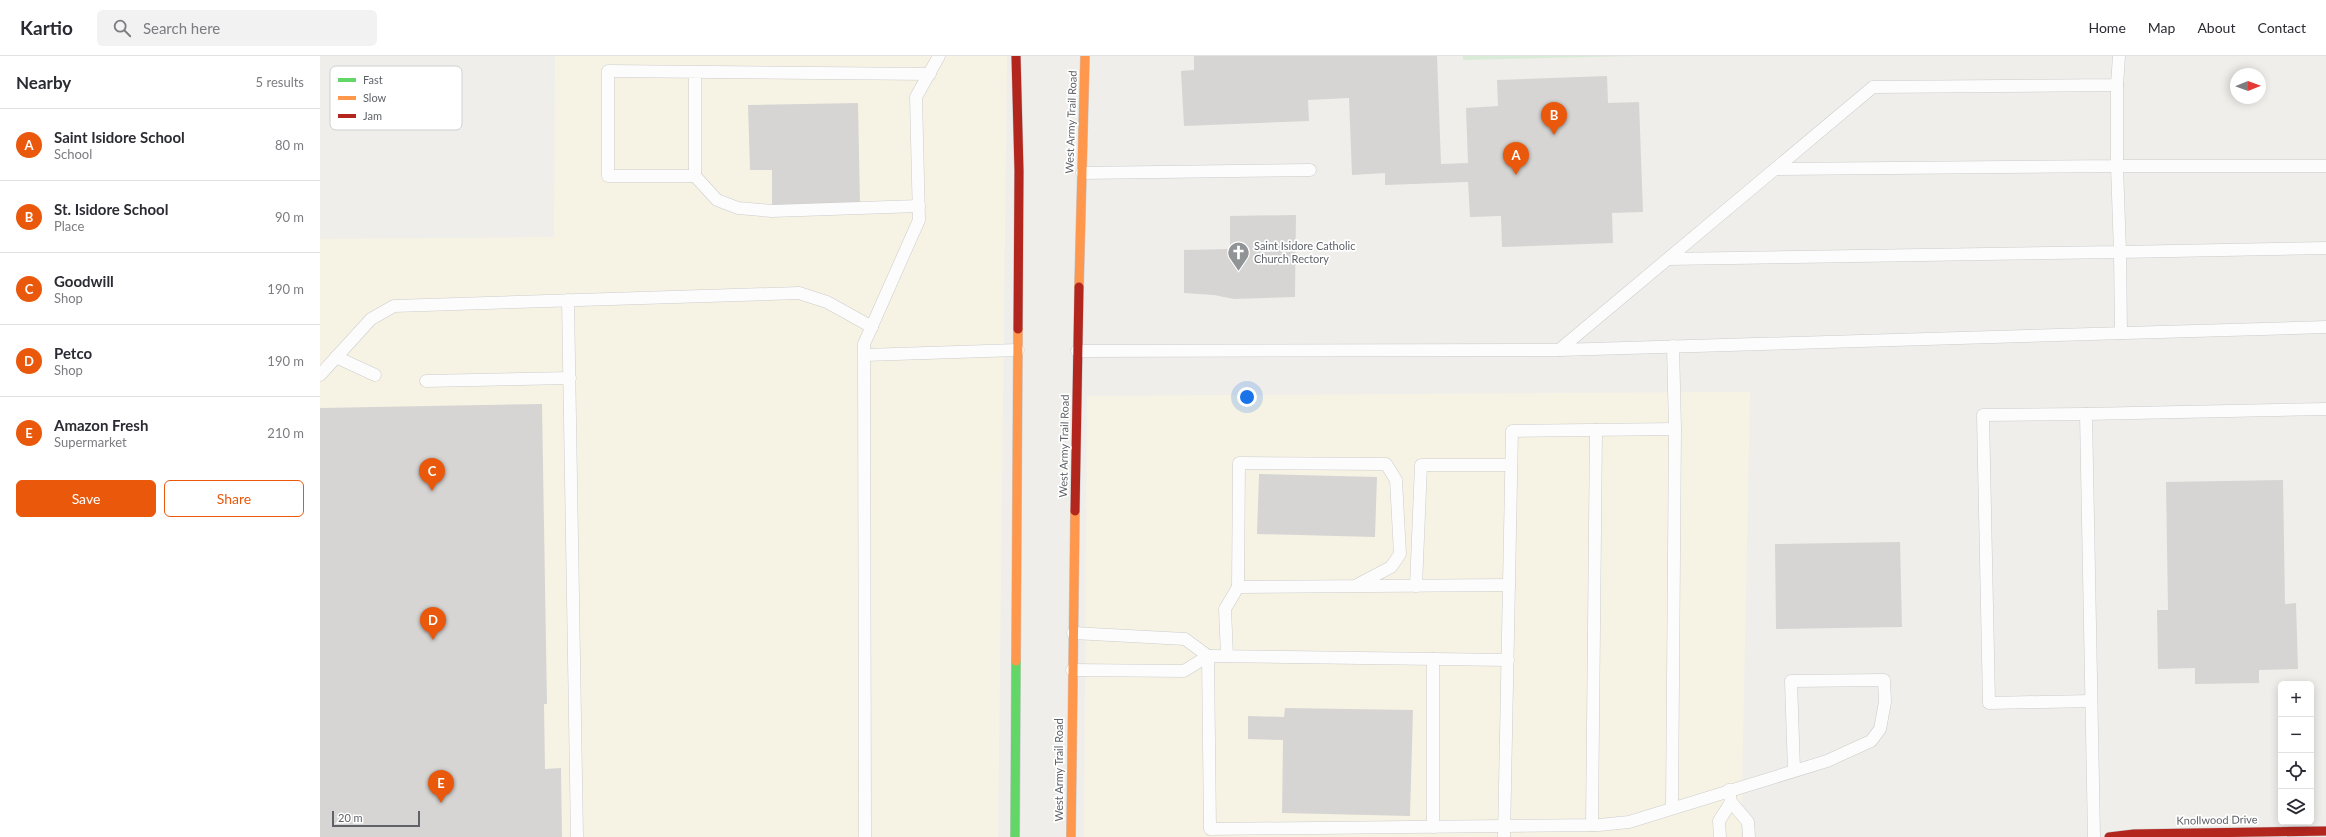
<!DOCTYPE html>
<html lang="en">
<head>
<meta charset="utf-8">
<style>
	:root { --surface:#fff; --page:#f2f2f3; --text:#2b2b33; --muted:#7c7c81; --line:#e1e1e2; --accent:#ea580c }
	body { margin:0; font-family:Lato,sans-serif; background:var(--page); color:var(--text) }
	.controls { position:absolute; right:12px; bottom:12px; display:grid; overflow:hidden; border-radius:6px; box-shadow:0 2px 10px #0003 }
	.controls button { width:36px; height:36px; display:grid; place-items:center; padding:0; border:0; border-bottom:1px solid var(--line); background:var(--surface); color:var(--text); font:20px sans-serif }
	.compass { position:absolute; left:1910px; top:12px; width:36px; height:36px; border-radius:50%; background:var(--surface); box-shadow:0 2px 10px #0003; rotate:89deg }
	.scale { position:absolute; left:12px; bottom:10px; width:88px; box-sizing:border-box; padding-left:4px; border:2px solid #5f6368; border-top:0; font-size:11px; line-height:14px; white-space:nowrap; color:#5f6368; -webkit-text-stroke:3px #fff; paint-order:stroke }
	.you { position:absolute; left:927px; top:341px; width:14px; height:14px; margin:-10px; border:3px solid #fff; border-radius:50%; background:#1a73e8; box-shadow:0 0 0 6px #1a73e833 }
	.badge { display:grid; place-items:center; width:26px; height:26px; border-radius:50%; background:var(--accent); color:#fff; font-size:13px; font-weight:700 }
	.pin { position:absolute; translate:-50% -33px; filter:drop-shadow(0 1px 2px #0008) }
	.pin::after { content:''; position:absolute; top:21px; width:14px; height:12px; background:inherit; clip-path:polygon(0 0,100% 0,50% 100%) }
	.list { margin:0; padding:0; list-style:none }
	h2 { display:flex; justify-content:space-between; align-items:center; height:52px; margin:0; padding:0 16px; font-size:17px }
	h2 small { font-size:13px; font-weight:400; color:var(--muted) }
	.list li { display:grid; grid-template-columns:26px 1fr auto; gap:12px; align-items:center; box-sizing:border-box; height:72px; padding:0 16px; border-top:1px solid var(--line) }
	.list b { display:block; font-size:15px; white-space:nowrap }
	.list p { margin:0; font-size:13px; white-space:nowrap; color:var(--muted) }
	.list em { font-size:13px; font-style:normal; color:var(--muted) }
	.actions { display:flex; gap:8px; padding:12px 16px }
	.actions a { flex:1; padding:9px 0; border:1px solid var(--accent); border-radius:6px; text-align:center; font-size:14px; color:var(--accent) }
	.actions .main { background:var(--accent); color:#fff }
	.icon { flex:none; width:22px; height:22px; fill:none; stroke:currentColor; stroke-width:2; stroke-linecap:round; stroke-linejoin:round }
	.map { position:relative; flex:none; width:2006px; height:781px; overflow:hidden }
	header { display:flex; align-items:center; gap:24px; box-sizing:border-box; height:56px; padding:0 20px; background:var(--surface); border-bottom:1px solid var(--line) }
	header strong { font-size:19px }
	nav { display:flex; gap:22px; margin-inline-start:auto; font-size:14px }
	.search { width:280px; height:36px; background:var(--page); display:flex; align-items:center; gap:10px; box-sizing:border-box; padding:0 14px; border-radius:6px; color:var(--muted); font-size:15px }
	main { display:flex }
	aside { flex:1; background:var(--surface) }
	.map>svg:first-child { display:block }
	.commercial { fill:#f7f3e4 }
	.green { fill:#d8ebd6 }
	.building { fill:#d6d5d3 }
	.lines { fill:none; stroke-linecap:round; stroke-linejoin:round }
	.lane-casing { stroke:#cbcccc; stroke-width:13 }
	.fast-casing { stroke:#cacacb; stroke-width:10 }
	.slow-casing { stroke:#cacacb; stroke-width:10 }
	.jam-casing { stroke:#cacacb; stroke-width:10 }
	.lane { stroke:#fdfcfc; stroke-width:12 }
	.fast { stroke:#63d668; stroke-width:9 }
	.slow { stroke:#ff974d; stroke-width:9 }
	.jam { stroke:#b3261e; stroke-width:9 }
	.labels { text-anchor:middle; stroke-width:3.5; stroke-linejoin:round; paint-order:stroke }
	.street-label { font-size:11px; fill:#5f6368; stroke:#fff }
	.poi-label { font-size:11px; fill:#5f6368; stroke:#fff; text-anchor:start }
	.key { fill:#fff; stroke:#cfd0d2; stroke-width:1 }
	.key-label { font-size:11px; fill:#5f6368 }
</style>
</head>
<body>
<header>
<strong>Kartio</strong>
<div class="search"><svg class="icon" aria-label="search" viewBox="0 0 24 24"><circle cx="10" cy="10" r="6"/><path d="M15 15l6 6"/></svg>Search here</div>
<nav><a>Home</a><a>Map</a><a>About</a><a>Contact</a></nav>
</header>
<main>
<aside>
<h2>Nearby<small>5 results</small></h2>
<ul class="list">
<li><span class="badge">A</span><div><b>Saint Isidore School</b><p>School</p></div><em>80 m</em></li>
<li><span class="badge">B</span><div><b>St. Isidore School</b><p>Place</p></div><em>90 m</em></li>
<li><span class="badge">C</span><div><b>Goodwill</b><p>Shop</p></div><em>190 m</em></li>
<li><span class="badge">D</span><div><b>Petco</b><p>Shop</p></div><em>190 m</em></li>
<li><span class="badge">E</span><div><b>Amazon Fresh</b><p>Supermarket</p></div><em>210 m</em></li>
</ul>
<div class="actions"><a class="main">Save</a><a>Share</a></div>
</aside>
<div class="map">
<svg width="2006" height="781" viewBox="0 0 2006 781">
	<rect width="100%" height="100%" fill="#efeeea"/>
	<!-- commercial -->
	<g class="commercial">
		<path d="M 235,0 L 687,0 L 678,781 L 0,781 L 0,183 L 234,181 Z"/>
		<path d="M 1430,336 L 1421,781 L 764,781 L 767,340 Z"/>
	</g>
	<!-- green -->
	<path class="green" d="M 1143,0 L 1314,0 L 1143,4 Z"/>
	<!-- building -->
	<g class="building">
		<path d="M 874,0 L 1117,0 L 1121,108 L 1148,107 L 1146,52 L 1178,50 L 1177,24 L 1287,20 L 1288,47 L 1319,46 L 1323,156 L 1292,157 L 1293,187 L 1182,191 L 1181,160 L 1150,161 L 1148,126 L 1065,129 L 1065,117 L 1032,119 L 1029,42 L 988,44 L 989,65 L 864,70 L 861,15 L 874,14 Z"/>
		<path d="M 538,47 L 540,148 L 452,150 L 452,114 L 430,114 L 428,49 Z"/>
		<path d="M 976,159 L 975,241 L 914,243 L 894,239 L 864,237 L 864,194 L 910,193 L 910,160 Z"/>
		<path d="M 222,348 L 227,648 L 224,648 L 225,713 L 241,712 L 242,781 L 0,781 L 0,352 Z"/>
		<path d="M 939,418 L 1057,421 L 1055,481 L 937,478 Z"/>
		<path d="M 1963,424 L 1965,548 L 1976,547 L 1978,613 L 1939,614 L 1939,627 L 1875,628 L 1875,612 L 1838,613 L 1837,554 L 1848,554 L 1846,426 Z"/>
		<path d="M 1580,486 L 1582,571 L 1456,573 L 1455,488 Z"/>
		<path d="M 965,652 L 1093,654 L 1090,760 L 962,757 L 963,684 L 928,683 L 928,660 L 964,661 Z"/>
	</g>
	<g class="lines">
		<defs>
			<g id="lane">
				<path d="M 375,16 L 375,120 L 288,120 L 288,15 L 610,18"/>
				<path d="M 1455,113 L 1797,110 L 1797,29"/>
				<path d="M 762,117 L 990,114"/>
				<path d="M 375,120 L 397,144 L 418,152 L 452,155 L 599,150"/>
				<path d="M 1348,203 L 1800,196 L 1797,110 L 2006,110"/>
				<path d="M 248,244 L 257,781"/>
				<path d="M 1801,277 L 1800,196 L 2006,192"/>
				<path d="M 1353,290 L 1355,373"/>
				<path d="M 1239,294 L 2006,271"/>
				<path d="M 757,295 L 1239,294 L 1553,31 L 1797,29 L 1799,0"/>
				<path d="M 545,299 L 698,294"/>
				<path d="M 16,301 L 55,319"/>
				<path d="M 0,319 L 51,263 L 74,250 L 479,237 L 507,246 L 552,271"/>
				<path d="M 106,325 L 250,322"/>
				<path d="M 1766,358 L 1663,359 L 1669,647 L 1771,645"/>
				<path d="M 1035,530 L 1071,511 L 1080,498 L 1076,424 L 1066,408 L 919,407 L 918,531 L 1189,529"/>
				<path d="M 1096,530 L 1101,409 L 1191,409"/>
				<path d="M 753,577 L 865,583 L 888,600"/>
				<path d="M 888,600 L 890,773 L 1279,769 L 1309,766 L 1507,705 L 1551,685 L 1560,673 L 1565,646 L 1564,624 L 1471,625 L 1474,714"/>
				<path d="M 907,600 L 905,553 L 918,531"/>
				<path d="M 752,614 L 864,615 L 888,600 L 1188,604"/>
				<path d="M 1409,734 L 1411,746 L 1428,766 L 1429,781"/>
				<path d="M 1272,769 L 1276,374"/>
				<path d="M 1113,771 L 1113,603"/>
				<path d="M 545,781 L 544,288 L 599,164 L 596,41 L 619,0"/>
				<path d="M 1184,781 L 1192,375 L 1355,373 L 1352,752"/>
				<path d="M 1400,781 L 1399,765 L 1411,746"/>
				<path d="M 1774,781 L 1766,358 L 2006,353"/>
			</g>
			<path id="fast" d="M 695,781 L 696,605"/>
			<g id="slow">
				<path d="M 759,231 L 765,0"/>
				<path d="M 696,605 L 698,273"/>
				<path d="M 751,781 L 755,455"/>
			</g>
			<g id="jam">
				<path d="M 696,0 L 699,115 L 698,273"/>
				<path d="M 755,455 L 759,231"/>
				<path d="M 1789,781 L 1814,778 L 2006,775"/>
			</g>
		</defs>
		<!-- lane casing -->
		<use href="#lane" class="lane-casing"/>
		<!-- fast casing -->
		<use href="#fast" class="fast-casing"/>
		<!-- slow casing -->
		<use href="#slow" class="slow-casing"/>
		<!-- jam casing -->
		<use href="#jam" class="jam-casing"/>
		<!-- lane -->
		<use href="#lane" class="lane"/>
		<!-- fast -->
		<use href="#fast" class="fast"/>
		<!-- slow -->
		<use href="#slow" class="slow"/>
		<!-- jam -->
		<use href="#jam" class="jam"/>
	</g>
	<!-- icons -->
	<defs>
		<symbol id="church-pin" viewBox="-11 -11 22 30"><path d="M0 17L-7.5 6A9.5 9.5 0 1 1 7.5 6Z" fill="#919496" stroke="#fff"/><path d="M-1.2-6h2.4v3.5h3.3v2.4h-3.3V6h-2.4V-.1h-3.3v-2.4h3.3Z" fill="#fff"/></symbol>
	</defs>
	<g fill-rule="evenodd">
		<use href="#church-pin" x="906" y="184" width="25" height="34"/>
	</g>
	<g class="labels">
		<!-- street labels -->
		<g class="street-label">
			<text transform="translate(751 66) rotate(-88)" y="4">West Army Trail Road</text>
			<text transform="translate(744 390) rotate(-89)" y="4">West Army Trail Road</text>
			<text transform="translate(739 714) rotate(-90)" y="4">West Army Trail Road</text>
			<text transform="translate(1897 764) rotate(-1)" y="4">Knollwood Drive</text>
		</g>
		<!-- poi labels -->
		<g class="poi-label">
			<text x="934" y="194">Saint Isidore Catholic<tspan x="934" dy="13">Church Rectory</tspan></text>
		</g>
	</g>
	<!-- legend -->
	<rect x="10" y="10" width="132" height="64" rx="6" class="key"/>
	<rect x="18" y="22" width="18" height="4" fill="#63d668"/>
	<rect x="18" y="40" width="18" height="4" fill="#ff974d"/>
	<rect x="18" y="58" width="18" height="4" fill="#b3261e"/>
	<g class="key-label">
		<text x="43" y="28">Fast</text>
		<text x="43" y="46">Slow</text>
		<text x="43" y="64">Jam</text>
	</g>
</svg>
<div class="controls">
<button>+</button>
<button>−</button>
<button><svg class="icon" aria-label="locate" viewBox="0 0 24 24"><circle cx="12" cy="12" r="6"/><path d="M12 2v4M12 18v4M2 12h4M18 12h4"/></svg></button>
<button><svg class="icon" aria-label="layers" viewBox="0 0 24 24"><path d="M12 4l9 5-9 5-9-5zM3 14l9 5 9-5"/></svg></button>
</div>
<svg class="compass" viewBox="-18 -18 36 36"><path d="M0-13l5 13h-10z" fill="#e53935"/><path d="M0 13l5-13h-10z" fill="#7c7c81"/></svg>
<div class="scale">20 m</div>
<div class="you"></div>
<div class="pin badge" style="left:1196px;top:119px">A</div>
<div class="pin badge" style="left:1234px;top:79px">B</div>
<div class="pin badge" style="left:112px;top:435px">C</div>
<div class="pin badge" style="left:113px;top:584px">D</div>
<div class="pin badge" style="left:121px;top:747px">E</div>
</div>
</main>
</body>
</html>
